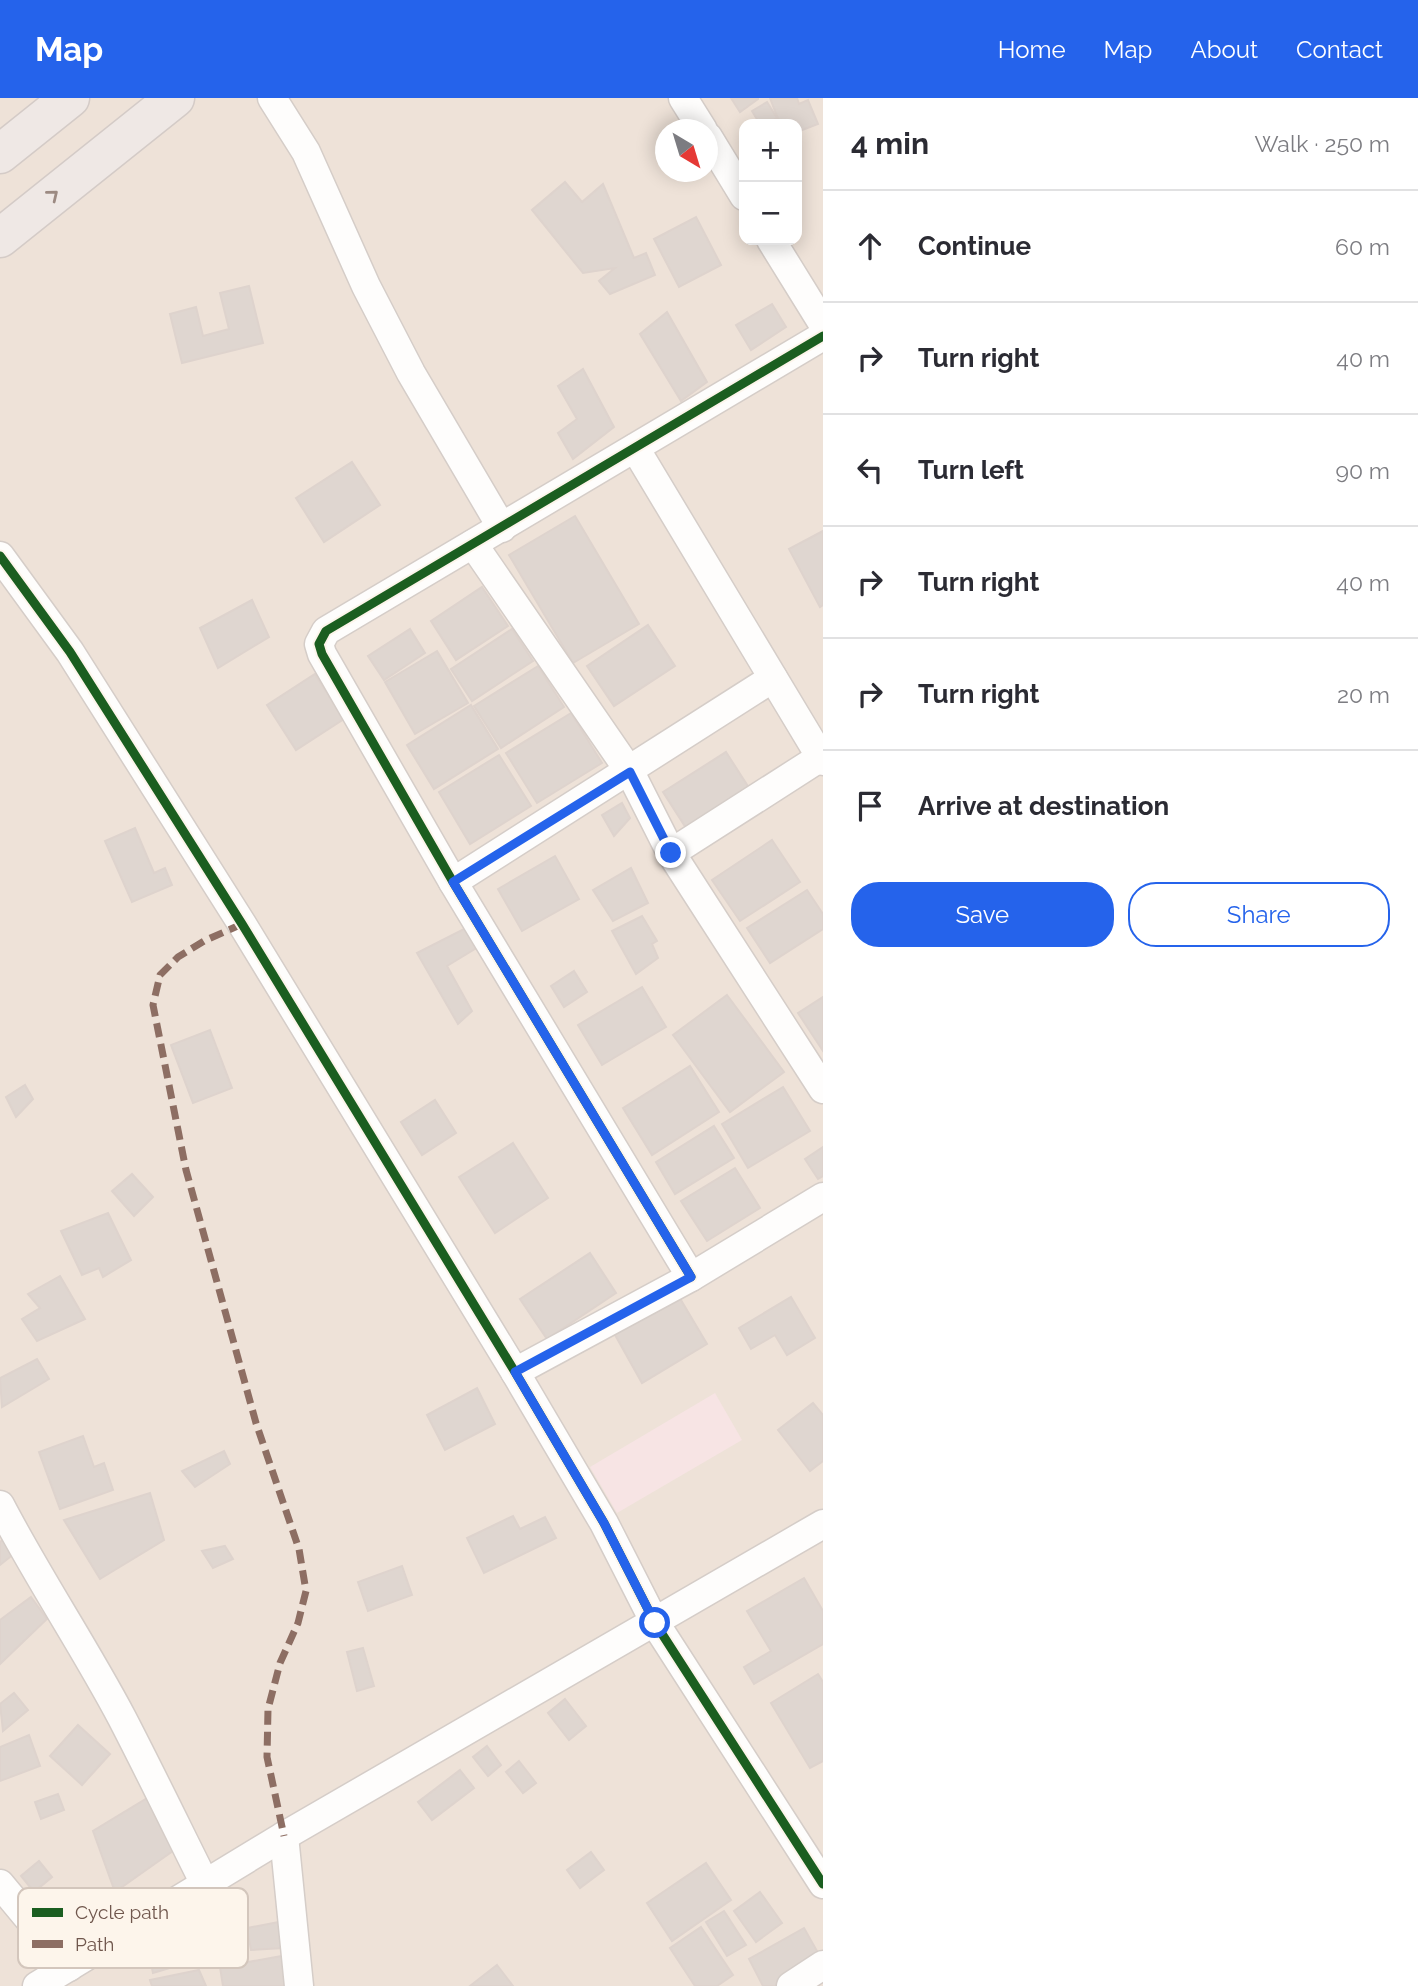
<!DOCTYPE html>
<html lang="en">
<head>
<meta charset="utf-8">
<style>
	:root { --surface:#fff; --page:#f7f7f7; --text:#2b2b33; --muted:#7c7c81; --line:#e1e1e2; --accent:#2563eb }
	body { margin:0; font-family:Raleway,sans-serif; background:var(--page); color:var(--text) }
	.controls { position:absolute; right:21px; top:21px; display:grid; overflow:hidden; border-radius:14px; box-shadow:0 4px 18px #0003 }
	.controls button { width:63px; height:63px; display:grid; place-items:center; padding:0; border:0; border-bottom:2px solid var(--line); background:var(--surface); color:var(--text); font:35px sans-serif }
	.compass { position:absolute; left:655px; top:21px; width:63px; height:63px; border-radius:50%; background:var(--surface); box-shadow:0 4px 18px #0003; rotate:142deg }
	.stop { position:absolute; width:21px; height:21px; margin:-16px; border:5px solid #2563eb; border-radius:50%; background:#fff }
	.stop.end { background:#2563eb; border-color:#fff; box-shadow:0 2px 7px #0008 }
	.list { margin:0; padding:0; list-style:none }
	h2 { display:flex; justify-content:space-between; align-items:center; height:91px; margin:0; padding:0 28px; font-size:30px }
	h2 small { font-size:23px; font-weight:400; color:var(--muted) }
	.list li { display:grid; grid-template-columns:46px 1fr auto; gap:21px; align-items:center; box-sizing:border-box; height:112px; padding:0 28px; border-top:2px solid var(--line) }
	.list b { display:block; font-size:26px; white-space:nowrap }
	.list em { font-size:23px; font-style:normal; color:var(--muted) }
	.actions { display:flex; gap:14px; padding:21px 28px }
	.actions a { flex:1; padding:16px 0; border:2px solid var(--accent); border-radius:28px; text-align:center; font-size:24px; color:var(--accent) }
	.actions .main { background:var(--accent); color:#fff }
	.icon { flex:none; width:38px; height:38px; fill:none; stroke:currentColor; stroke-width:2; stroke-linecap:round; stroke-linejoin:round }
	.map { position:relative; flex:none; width:823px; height:1888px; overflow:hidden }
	header { display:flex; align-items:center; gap:42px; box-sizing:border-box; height:98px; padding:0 35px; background:var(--accent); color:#fff }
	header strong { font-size:33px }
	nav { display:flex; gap:38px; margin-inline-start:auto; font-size:24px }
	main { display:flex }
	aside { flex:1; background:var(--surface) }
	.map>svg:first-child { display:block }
	.residential { fill:#eee2d8; fill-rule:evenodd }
	.medical { fill:#f7e4e4 }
	.building { fill:#dfd6d0; stroke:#ded3cd; stroke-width:2 }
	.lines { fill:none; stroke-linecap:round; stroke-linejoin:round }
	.street-casing { stroke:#d5cdc8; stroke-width:31 }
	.highway-casing { stroke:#d4cbc7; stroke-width:41 }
	.street { stroke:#fefdfc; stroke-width:28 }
	.highway { stroke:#efe8e5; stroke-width:38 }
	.quiet { stroke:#8d6e63; stroke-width:7; stroke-dasharray:14 7; stroke-linecap:butt }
	.cycleway-casing { stroke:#fdf5eb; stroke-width:13 }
	.cycleway { stroke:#1b5e20; stroke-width:9 }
	.oneway { stroke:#9c8a82 }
	.route { stroke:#2563eb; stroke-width:9 }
	.key { fill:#fdf5eb; stroke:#d3c6bc; stroke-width:2 }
	.key-label { font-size:19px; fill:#70574d }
</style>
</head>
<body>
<header>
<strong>Map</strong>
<nav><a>Home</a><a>Map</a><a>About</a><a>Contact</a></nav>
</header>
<main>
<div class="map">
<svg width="823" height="1888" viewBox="0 0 823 1888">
	<rect width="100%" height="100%" fill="#f6f0ea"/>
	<!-- residential -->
	<path class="residential" d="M 0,0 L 823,0 L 823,1888 L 0,1888 ZM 744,26 L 797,26 L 797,142 L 744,142 ZM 666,32 L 708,32 L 708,74 L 666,74 Z"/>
	<!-- medical -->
	<path class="medical" d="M 715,1295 L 742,1342 L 617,1415 L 590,1369 Z"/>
	<!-- building -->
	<g class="building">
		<path d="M 731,0 L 758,0 L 758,1 L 740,14 Z"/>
		<path d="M 770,0 L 797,0 L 799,6 L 808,2 L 818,26 L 797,34 L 797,26 L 780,26 Z"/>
		<path d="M 767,4 L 777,20 L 767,26 L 760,26 L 752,13 Z"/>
		<path d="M 565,84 L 582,104 L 603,86 L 634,160 L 646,155 L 655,177 L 610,196 L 599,183 L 615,170 L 583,175 L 532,112 Z"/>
		<path d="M 696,119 L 721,167 L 679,189 L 654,141 Z"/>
		<path d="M 249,188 L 263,245 L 182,265 L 170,216 L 196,209 L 203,238 L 229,231 L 220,195 Z"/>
		<path d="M 772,206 L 786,229 L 751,252 L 736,227 Z"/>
		<path d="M 667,214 L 707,284 L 681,303 L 640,236 Z"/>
		<path d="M 583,271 L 614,329 L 573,361 L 558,335 L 577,321 L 558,288 Z"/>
		<path d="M 352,364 L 380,407 L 324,444 L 296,400 Z"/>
		<path d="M 575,418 L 639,526 L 573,565 L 509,457 Z"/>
		<path d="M 823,433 L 823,507 L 820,509 L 789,451 Z"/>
		<path d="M 482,489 L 508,528 L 456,562 L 431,523 Z"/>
		<path d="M 252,502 L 269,539 L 218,570 L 200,530 Z"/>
		<path d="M 648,527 L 675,568 L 614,608 L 587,568 Z"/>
		<path d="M 410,531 L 425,555 L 384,582 L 368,558 Z"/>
		<path d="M 512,531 L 533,563 L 472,603 L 451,571 Z"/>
		<path d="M 437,553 L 468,605 L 415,636 L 385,584 Z"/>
		<path d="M 538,568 L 564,609 L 501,650 L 474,608 Z"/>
		<path d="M 315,576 L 344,621 L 296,652 L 267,607 Z"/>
		<path d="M 471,607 L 498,651 L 434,691 L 407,647 Z"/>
		<path d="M 571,615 L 602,665 L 537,705 L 506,655 Z"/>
		<path d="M 726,654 L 751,693 L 688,733 L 663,694 Z"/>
		<path d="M 499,657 L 531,708 L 470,746 L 439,694 Z"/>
		<path d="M 622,705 L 630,720 L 614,738 L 602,717 Z"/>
		<path d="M 135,730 L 154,775 L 165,770 L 172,787 L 132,804 L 105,743 Z"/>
		<path d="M 772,742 L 800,784 L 740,823 L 712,782 Z"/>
		<path d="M 555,758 L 579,801 L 522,833 L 498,791 Z"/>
		<path d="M 631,770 L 648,805 L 613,823 L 593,792 Z"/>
		<path d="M 807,792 L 823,816 L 823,831 L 770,865 L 747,830 Z"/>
		<path d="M 642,818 L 657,843 L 652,846 L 658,860 L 636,876 L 612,833 Z"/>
		<path d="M 468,829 L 483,846 L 447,868 L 472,913 L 458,926 L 417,855 Z"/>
		<path d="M 574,873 L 587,894 L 564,909 L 551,888 Z"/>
		<path d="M 642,889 L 666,929 L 602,967 L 578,927 Z"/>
		<path d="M 727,897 L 784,974 L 730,1014 L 673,937 Z"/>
		<path d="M 823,899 L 823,953 L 798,915 Z"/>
		<path d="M 210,932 L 232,990 L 193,1005 L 171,947 Z"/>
		<path d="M 690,968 L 719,1014 L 652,1057 L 623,1010 Z"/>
		<path d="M 25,987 L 33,1001 L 16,1019 L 6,999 Z"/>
		<path d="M 783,989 L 810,1033 L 748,1070 L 722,1026 Z"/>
		<path d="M 435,1002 L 456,1035 L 422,1057 L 401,1024 Z"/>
		<path d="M 714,1028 L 734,1060 L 675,1096 L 656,1064 Z"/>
		<path d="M 513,1045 L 548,1100 L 495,1135 L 459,1079 Z"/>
		<path d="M 823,1049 L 823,1078 L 818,1081 L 805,1061 Z"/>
		<path d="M 735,1070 L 760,1110 L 707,1143 L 681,1103 Z"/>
		<path d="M 132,1076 L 153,1099 L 134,1118 L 112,1093 Z"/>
		<path d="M 108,1115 L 131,1162 L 103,1179 L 99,1170 L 82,1177 L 61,1133 Z"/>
		<path d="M 590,1155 L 616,1195 L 547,1241 L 520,1201 Z"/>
		<path d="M 60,1178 L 85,1221 L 37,1243 L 22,1221 L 40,1210 L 28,1196 Z"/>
		<path d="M 678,1197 L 707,1246 L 642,1285 L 614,1235 Z"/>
		<path d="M 791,1199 L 815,1240 L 787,1257 L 775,1237 L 751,1251 L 739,1230 Z"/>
		<path d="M 37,1261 L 49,1281 L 2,1309 L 0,1280 Z"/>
		<path d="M 477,1290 L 495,1326 L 445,1352 L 427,1317 Z"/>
		<path d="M 813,1305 L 823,1317 L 823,1363 L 810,1373 L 778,1332 Z"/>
		<path d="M 83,1338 L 94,1369 L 104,1365 L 113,1392 L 60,1411 L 39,1354 Z"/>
		<path d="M 224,1353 L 230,1366 L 195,1389 L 182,1373 Z"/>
		<path d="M 150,1395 L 164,1442 L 100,1481 L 64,1422 Z"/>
		<path d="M 513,1418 L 520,1431 L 545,1419 L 556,1440 L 484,1475 L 467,1440 Z"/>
		<path d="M 7,1439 L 15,1455 L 0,1467 L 0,1444 Z"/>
		<path d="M 225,1448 L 233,1461 L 213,1470 L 202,1453 Z"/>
		<path d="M 402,1468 L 412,1497 L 368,1513 L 358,1484 Z"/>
		<path d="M 804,1480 L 823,1513 L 823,1546 L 754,1586 L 744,1569 L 771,1553 L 747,1513 Z"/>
		<path d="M 31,1499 L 47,1521 L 0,1566 L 0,1522 Z"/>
		<path d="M 363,1550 L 374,1588 L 357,1593 L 347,1554 Z"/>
		<path d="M 818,1576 L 823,1584 L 823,1663 L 810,1670 L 771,1605 Z"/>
		<path d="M 14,1595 L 28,1612 L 3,1633 L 0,1606 Z"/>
		<path d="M 565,1601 L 586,1628 L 569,1642 L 548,1615 Z"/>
		<path d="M 78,1627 L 110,1656 L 82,1687 L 50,1658 Z"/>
		<path d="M 29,1637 L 40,1668 L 0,1683 L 0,1649 Z"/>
		<path d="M 487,1648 L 501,1667 L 488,1678 L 473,1659 Z"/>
		<path d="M 519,1663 L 536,1685 L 523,1695 L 506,1674 Z"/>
		<path d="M 460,1672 L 474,1690 L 432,1722 L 418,1704 Z"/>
		<path d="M 58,1696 L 64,1712 L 41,1721 L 35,1704 Z"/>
		<path d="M 149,1699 L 173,1753 L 115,1794 L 93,1733 Z"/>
		<path d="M 591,1754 L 604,1772 L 580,1790 L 567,1772 Z"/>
		<path d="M 39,1763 L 52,1779 L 34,1794 L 21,1778 Z"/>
		<path d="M 706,1765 L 731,1802 L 672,1843 L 647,1805 Z"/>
		<path d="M 760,1794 L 782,1825 L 756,1844 L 734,1813 Z"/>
		<path d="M 724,1813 L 746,1847 L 727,1858 L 706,1824 Z"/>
		<path d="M 204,1821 L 210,1858 L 153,1875 L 148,1852 Z"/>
		<path d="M 279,1824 L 283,1850 L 251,1852 L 247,1830 Z"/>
		<path d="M 701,1829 L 733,1877 L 717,1888 L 695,1888 L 670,1850 Z"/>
		<path d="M 804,1830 L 822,1862 L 775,1888 L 763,1888 L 749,1861 Z"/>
		<path d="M 282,1858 L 289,1888 L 223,1888 L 220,1869 Z"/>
		<path d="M 497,1867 L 513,1888 L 470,1888 Z"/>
		<path d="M 199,1872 L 206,1888 L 152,1888 L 150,1882 Z"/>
	</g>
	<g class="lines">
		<defs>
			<g id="street">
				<path d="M 272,0 L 306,54 L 366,188 L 411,275 L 502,430"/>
				<path d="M 683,0 L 703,32"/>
				<path d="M 708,39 L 744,98"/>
				<path d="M 771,142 L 823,226"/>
				<path d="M 635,350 L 823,663"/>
				<path d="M 473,446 L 630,674 L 671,755 L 823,991"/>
				<path d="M 0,458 L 70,554 L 242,826 L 515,1274 L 604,1425 L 655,1525 L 823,1786"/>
				<path d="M 671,755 L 821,659"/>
				<path d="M 453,784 L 773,580"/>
				<path d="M 691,1179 L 453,784 L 322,556 L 319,546 L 326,533 L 823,238"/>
				<path d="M 515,1274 L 691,1179 L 823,1099"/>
				<path d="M 0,1407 C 38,1480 84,1548 122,1620 C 151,1676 178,1732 206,1788"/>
				<path d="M 284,1738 L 299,1888"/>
				<path d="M 0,1786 L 69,1869"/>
				<path d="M 37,1888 L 284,1738 L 823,1426"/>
				<path d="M 791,1888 L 823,1867"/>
			</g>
			<g id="highway">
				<path d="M 0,56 L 70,0"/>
				<path d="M 0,140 L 175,0"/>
			</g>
		</defs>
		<!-- street casing -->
		<use href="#street" class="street-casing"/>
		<!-- highway casing -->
		<use href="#highway" class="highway-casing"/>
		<!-- street -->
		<use href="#street" class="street"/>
		<!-- highway -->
		<use href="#highway" class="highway"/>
		<!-- quiet -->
		<path class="quiet" d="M 242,826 L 204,843 L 178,859 L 160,877 L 153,907 L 186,1072 L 256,1325 L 299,1451 L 306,1493 L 298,1525 L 280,1565 L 268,1611 L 267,1659 L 284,1738"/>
		<defs>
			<g id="cycleway">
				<path d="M 0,458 L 70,554 L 242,826 L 515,1274 L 604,1425 L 655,1525 L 823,1786"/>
				<path d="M 691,1179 L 453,784 L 322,556 L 319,546 L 326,533 L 823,238"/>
			</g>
		</defs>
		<!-- cycleway casing -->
		<use href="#cycleway" class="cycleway-casing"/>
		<!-- cycleway -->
		<use href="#cycleway" class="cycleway"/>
	</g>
	<!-- one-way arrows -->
	<defs><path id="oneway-chevron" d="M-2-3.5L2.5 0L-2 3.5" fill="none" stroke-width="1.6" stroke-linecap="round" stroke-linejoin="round" transform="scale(1.75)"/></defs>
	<use class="oneway" href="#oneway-chevron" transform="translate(53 97) rotate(-39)"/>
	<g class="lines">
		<!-- route -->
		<path class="route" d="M 655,1525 L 604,1425 L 515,1274 L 691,1179 L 453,784 L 630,674 L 671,755"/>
	</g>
	<!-- legend -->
	<rect x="18" y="1790" width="230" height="80" rx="10" class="key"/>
	<rect x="32" y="1810" width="31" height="9" fill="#1b5e20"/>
	<rect x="32" y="1842" width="31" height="8" fill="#8d6e63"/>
	<g class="key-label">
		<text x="75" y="1821">Cycle path</text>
		<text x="75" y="1853">Path</text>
	</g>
</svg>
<div class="controls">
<button>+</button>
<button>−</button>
</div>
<svg class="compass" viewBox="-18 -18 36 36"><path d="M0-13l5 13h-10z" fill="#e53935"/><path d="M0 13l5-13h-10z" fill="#7c7c81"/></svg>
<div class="stop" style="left:655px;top:1525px"></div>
<div class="stop end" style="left:671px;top:755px"></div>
</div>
<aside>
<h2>4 min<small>Walk · 250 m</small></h2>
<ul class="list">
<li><svg class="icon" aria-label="ahead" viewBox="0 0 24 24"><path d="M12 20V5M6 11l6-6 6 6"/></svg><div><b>Continue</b></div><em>60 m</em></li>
<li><svg class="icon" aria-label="right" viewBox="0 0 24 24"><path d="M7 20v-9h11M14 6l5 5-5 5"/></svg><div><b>Turn right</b></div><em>40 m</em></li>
<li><svg class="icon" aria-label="left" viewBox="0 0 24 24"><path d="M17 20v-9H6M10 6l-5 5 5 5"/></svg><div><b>Turn left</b></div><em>90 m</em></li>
<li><svg class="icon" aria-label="right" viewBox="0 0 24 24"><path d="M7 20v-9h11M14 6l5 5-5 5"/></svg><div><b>Turn right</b></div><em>40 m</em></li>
<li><svg class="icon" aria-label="right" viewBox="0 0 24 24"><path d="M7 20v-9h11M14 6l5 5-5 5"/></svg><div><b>Turn right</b></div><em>20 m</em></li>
<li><svg class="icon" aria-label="arrive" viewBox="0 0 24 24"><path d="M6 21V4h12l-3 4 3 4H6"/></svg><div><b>Arrive at destination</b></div></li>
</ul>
<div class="actions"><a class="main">Save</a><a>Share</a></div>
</aside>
</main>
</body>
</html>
